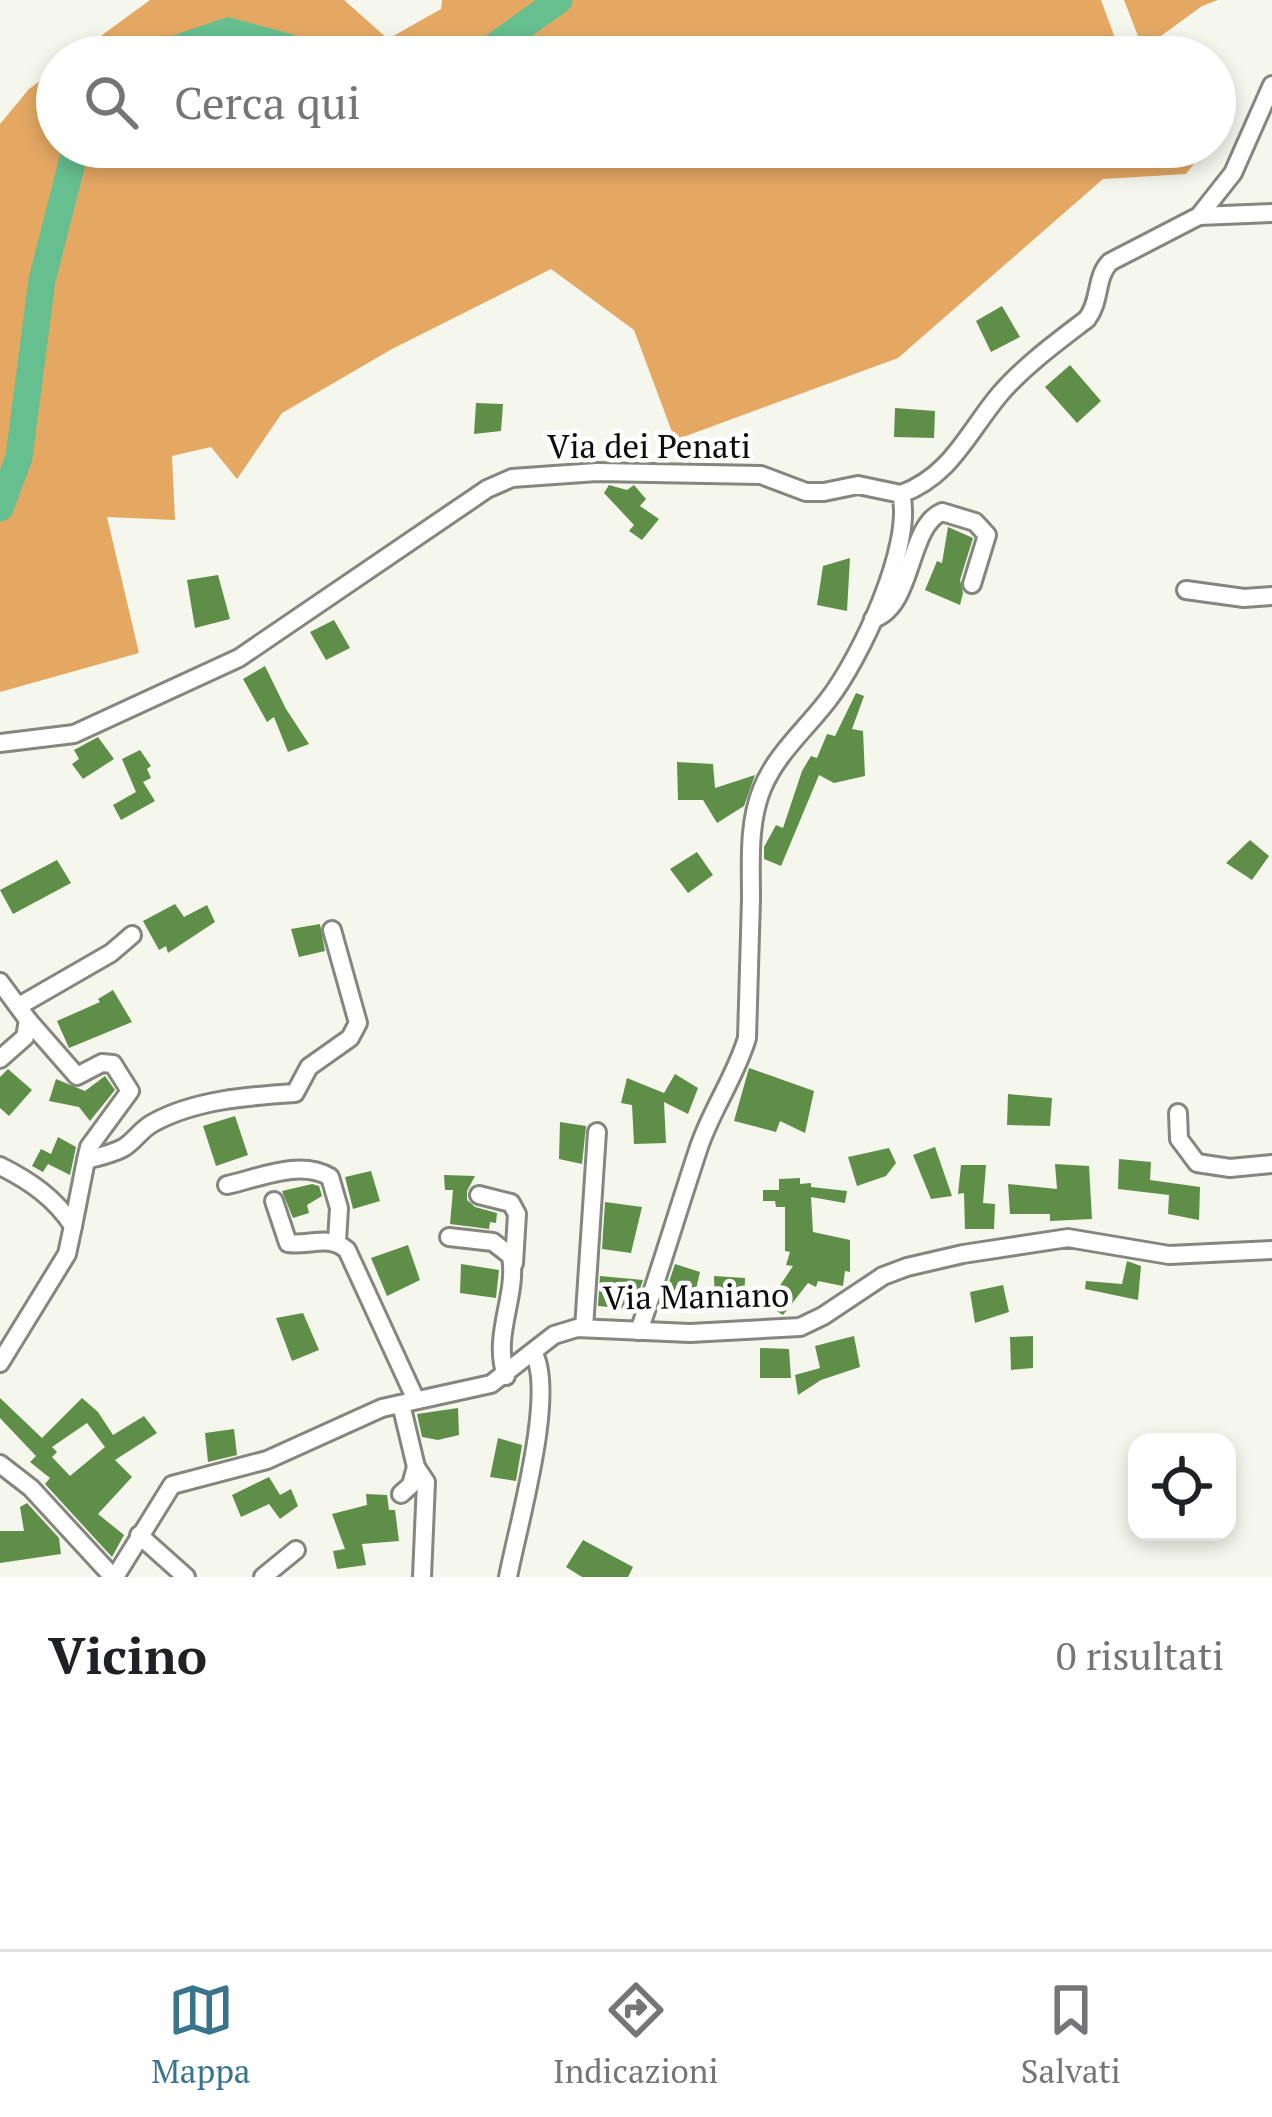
<!DOCTYPE html>
<html lang="it">
<head>
<meta charset="utf-8">
<style>
	:root { --surface:#fff; --page:#f2f2f2; --text:#202124; --muted:#757577; --line:#e0e0e0; --accent:#39748c }
	body { margin:0; font-family:"PT Serif",serif; background:var(--page); color:var(--text) }
	.controls { position:absolute; right:36px; bottom:36px; display:grid; overflow:hidden; border-radius:24px; box-shadow:0 6px 18px #0003 }
	.controls button { width:108px; height:108px; display:grid; place-items:center; padding:0; border:0; border-bottom:3px solid var(--line); background:var(--surface); color:var(--text); font:60px sans-serif }
	.list { margin:0; padding:0; list-style:none }
	h2 { display:flex; justify-content:space-between; align-items:center; height:156px; margin:0; padding:0 48px; font-size:51px }
	h2 small { font-size:39px; font-weight:400; color:var(--muted) }
	.icon { flex:none; width:66px; height:66px; fill:none; stroke:currentColor; stroke-width:2; stroke-linecap:round; stroke-linejoin:round }
	.map { position:relative; flex:none; width:1272px; height:1577px; overflow:hidden }
	.search { position:absolute; background:var(--surface); box-shadow:0 6px 18px #0003; left:36px; right:36px; top:36px; height:132px; display:flex; align-items:center; gap:30px; box-sizing:border-box; padding:0 42px; border-radius:66px; color:var(--muted); font-size:45px }
	.sheet { height:372px; background:var(--surface) }
	nav { display:flex; justify-content:space-around; align-items:center; box-sizing:border-box; height:168px; border-top:3px solid var(--line); background:var(--surface); font-size:33px; color:var(--muted) }
	nav a { display:grid; justify-items:center; gap:6px }
	nav .on { color:var(--accent) }
	.map>svg:first-child { display:block }
	.forest { fill:#e4a863 }
	.lines { fill:none; stroke-linecap:round; stroke-linejoin:round }
	.river { stroke:#65bf8f; stroke-width:27 }
	.building { fill:#5f8e49; fill-rule:evenodd }
	.minor-casing { stroke:#85867e; stroke-width:22 }
	.minor { stroke:#fff; stroke-width:16 }
	.labels { text-anchor:middle; stroke-width:9; stroke-linejoin:round; paint-order:stroke }
	.street-label { font-size:33px; fill:#0d0e0b; stroke:#fff }
</style>
</head>
<body>
<div class="map">
<svg width="1272" height="1577" viewBox="0 0 1272 1577">
	<rect width="100%" height="100%" fill="#f5f7ed"/>
	<!-- forest -->
	<g class="forest">
		<path d="M 150,0 L 344,0 L 388,39 L 441,9 L 442,0 L 1101,0 L 1122,57 L 72,57 Z"/>
		<path d="M 1124,0 L 1218,0 L 1202,6 L 1143,49 Z"/>
		<path d="M 57,68 L 57,147 L 1207,147 L 1186,174 L 1103,179 L 898,358 L 675,440 L 634,330 L 551,269 L 392,349 L 282,413 L 237,479 L 211,447 L 172,456 L 175,520 L 107,517 L 139,653 L 0,692 L 0,124 L 29,89 Z"/>
	</g>
	<g class="lines">
		<!-- river -->
		<g class="river">
			<path d="M 152,57 L 228,31 L 324,57"/>
			<path d="M 454,57 L 489,50 L 559,0"/>
			<path d="M 0,508 L 19,457 L 42,280 L 76,147"/>
		</g>
	</g>
	<!-- building -->
	<g class="building">
		<path d="M 1002,306 L 1020,337 L 991,352 L 976,321 Z"/>
		<path d="M 1070,365 L 1101,401 L 1077,423 L 1045,387 Z"/>
		<path d="M 476,403 L 503,404 L 501,431 L 474,434 Z"/>
		<path d="M 895,408 L 935,411 L 934,438 L 894,437 Z"/>
		<path d="M 609,485 L 627,490 L 634,485 L 646,499 L 640,506 L 659,519 L 642,540 L 629,531 L 634,525 L 604,493 Z"/>
		<path d="M 948,527 L 973,538 L 960,580 L 963,593 L 960,605 L 925,590 L 937,561 L 942,563 Z"/>
		<path d="M 850,558 L 847,611 L 817,605 L 823,566 Z"/>
		<path d="M 218,575 L 230,619 L 195,628 L 187,580 Z"/>
		<path d="M 334,620 L 350,648 L 326,660 L 310,632 Z"/>
		<path d="M 265,666 L 286,709 L 309,744 L 288,752 L 274,717 L 267,722 L 243,679 Z"/>
		<path d="M 856,693 L 864,696 L 852,729 L 863,731 L 865,776 L 834,783 L 819,775 L 781,866 L 764,859 L 764,847 L 776,825 L 783,828 L 802,771 L 811,756 L 817,758 L 827,734 L 835,736 Z"/>
		<path d="M 98,737 L 114,759 L 83,779 L 72,764 L 79,759 L 74,750 Z"/>
		<path d="M 140,750 L 151,766 L 147,769 L 151,778 L 143,782 L 155,801 L 121,820 L 113,805 L 136,792 L 122,759 Z"/>
		<path d="M 677,762 L 713,764 L 715,788 L 755,775 L 744,806 L 717,823 L 703,800 L 678,800 Z"/>
		<path d="M 1250,840 L 1269,856 L 1252,880 L 1226,863 Z"/>
		<path d="M 697,852 L 713,875 L 688,893 L 670,869 Z"/>
		<path d="M 57,860 L 71,883 L 13,914 L 0,890 Z"/>
		<path d="M 175,904 L 184,917 L 207,905 L 215,922 L 168,953 L 166,946 L 159,950 L 143,921 Z"/>
		<path d="M 320,924 L 325,951 L 299,957 L 291,929 Z"/>
		<path d="M 113,990 L 132,1022 L 69,1048 L 57,1021 L 100,1002 L 98,999 Z"/>
		<path d="M 749,1068 L 814,1091 L 805,1133 L 780,1121 L 776,1132 L 734,1121 Z"/>
		<path d="M 8,1069 L 32,1090 L 9,1116 L 0,1108 L 0,1077 Z"/>
		<path d="M 675,1074 L 698,1088 L 688,1114 L 664,1102 L 666,1143 L 634,1144 L 632,1105 L 621,1103 L 627,1078 L 664,1093 Z"/>
		<path d="M 105,1076 L 115,1090 L 90,1121 L 79,1107 L 49,1101 L 56,1079 L 85,1091 Z"/>
		<path d="M 1008,1094 L 1052,1098 L 1050,1126 L 1007,1125 Z"/>
		<path d="M 235,1116 L 248,1155 L 216,1166 L 203,1126 Z"/>
		<path d="M 560,1122 L 586,1126 L 582,1164 L 559,1159 Z"/>
		<path d="M 58,1137 L 76,1147 L 70,1175 L 48,1164 L 43,1172 L 32,1166 L 41,1149 L 51,1154 Z"/>
		<path d="M 935,1147 L 952,1196 L 931,1199 L 913,1155 Z"/>
		<path d="M 889,1148 L 896,1163 L 886,1176 L 857,1186 L 848,1157 Z"/>
		<path d="M 1119,1159 L 1151,1162 L 1150,1180 L 1200,1187 L 1199,1220 L 1168,1214 L 1169,1195 L 1118,1189 Z"/>
		<path d="M 1055,1164 L 1089,1166 L 1092,1219 L 1050,1221 L 1050,1214 L 1010,1214 L 1008,1184 L 1057,1189 Z"/>
		<path d="M 961,1165 L 986,1165 L 983,1203 L 995,1204 L 994,1229 L 965,1229 L 964,1193 L 958,1194 Z"/>
		<path d="M 371,1171 L 380,1201 L 353,1209 L 345,1177 Z"/>
		<path d="M 444,1175 L 475,1176 L 467,1191 L 467,1200 L 475,1207 L 497,1213 L 496,1223 L 490,1222 L 489,1229 L 450,1224 L 453,1190 L 445,1190 Z"/>
		<path d="M 800,1178 L 800,1184 L 811,1183 L 811,1187 L 847,1191 L 845,1203 L 811,1197 L 813,1232 L 850,1240 L 850,1272 L 845,1271 L 843,1286 L 818,1281 L 816,1287 L 808,1283 L 783,1315 L 767,1305 L 793,1266 L 786,1265 L 790,1252 L 785,1251 L 785,1207 L 776,1207 L 775,1201 L 763,1201 L 763,1190 L 779,1190 L 779,1179 Z"/>
		<path d="M 312,1184 L 319,1186 L 322,1196 L 307,1205 L 309,1213 L 293,1218 L 282,1191 Z"/>
		<path d="M 605,1202 L 642,1207 L 631,1253 L 602,1249 Z"/>
		<path d="M 408,1245 L 420,1280 L 387,1296 L 371,1258 Z"/>
		<path d="M 1127,1261 L 1141,1266 L 1138,1300 L 1085,1289 L 1086,1281 L 1122,1284 Z"/>
		<path d="M 461,1264 L 499,1270 L 496,1298 L 460,1293 Z"/>
		<path d="M 675,1264 L 700,1272 L 694,1298 L 666,1291 Z"/>
		<path d="M 600,1276 L 643,1280 L 633,1309 L 598,1306 Z"/>
		<path d="M 714,1276 L 745,1278 L 744,1304 L 715,1303 Z"/>
		<path d="M 1003,1285 L 1009,1312 L 975,1323 L 970,1292 Z"/>
		<path d="M 303,1313 L 319,1350 L 292,1361 L 276,1318 Z"/>
		<path d="M 854,1336 L 860,1367 L 821,1380 L 798,1395 L 795,1375 L 820,1368 L 815,1346 Z"/>
		<path d="M 1033,1336 L 1033,1368 L 1011,1370 L 1010,1337 Z"/>
		<path d="M 760,1348 L 789,1349 L 791,1378 L 760,1378 Z"/>
		<path d="M 0,1398 L 42,1438 L 82,1398 L 98,1412 L 113,1435 L 144,1416 L 157,1433 L 115,1460 L 132,1477 L 98,1514 L 124,1535 L 112,1557 L 45,1484 L 50,1478 L 30,1462 L 36,1456 L 0,1418 ZM 87,1423 L 105,1447 L 70,1476 L 52,1457 L 57,1452 L 52,1447 Z"/>
		<path d="M 458,1408 L 459,1435 L 438,1440 L 422,1437 L 417,1414 Z"/>
		<path d="M 234,1429 L 237,1455 L 208,1462 L 205,1433 Z"/>
		<path d="M 498,1438 L 522,1445 L 516,1481 L 490,1477 Z"/>
		<path d="M 269,1477 L 280,1495 L 291,1489 L 298,1506 L 280,1519 L 269,1504 L 241,1517 L 232,1495 Z"/>
		<path d="M 366,1494 L 387,1495 L 389,1510 L 395,1510 L 399,1541 L 362,1544 L 366,1565 L 337,1569 L 333,1551 L 345,1549 L 332,1514 L 367,1505 Z"/>
		<path d="M 27,1503 L 59,1538 L 61,1554 L 0,1563 L 0,1531 L 24,1531 L 20,1507 Z"/>
		<path d="M 583,1540 L 633,1567 L 628,1577 L 582,1577 L 566,1567 Z"/>
	</g>
	<g class="lines">
		<defs>
			<g id="minor">
				<path d="M 1199,216 L 1272,213"/>
				<path d="M 901,494 C 951,476 968,432 1000,394 C 1024,366 1057,342 1087,319 C 1101,301 1095,277 1110,262 L 1199,216 L 1233,173 L 1272,85"/>
				<path d="M 1186,590 L 1244,598 L 1272,596"/>
				<path d="M 873,619 C 914,606 907,527 942,512 L 975,522 L 987,535 L 972,584"/>
				<path d="M 0,743 L 74,734 L 239,658 L 487,489 L 512,478 L 597,472 L 761,475 L 806,492 L 824,492 L 858,485 L 901,494 C 914,545 860,659 828,700 C 806,729 776,754 762,789 C 748,823 751,863 751,899 C 750,945 748,991 747,1038 C 735,1078 710,1112 698,1150 C 678,1210 660,1271 639,1331"/>
				<path d="M 0,982 L 28,1020 L 25,1037 L 0,1059"/>
				<path d="M 19,1006 L 111,953 L 132,935"/>
				<path d="M 28,1020 L 77,1076 L 102,1063 L 113,1064 L 130,1091 L 89,1147 L 86,1160 C 97,1157 112,1154 123,1148 C 134,1142 141,1129 153,1123 C 194,1100 249,1096 295,1093 L 309,1067 L 350,1038 L 358,1023 L 332,930"/>
				<path d="M 1178,1113 L 1179,1139 L 1197,1163 L 1230,1168 L 1272,1164"/>
				<path d="M 0,1166 C 30,1181 55,1198 73,1226 L 67,1254 L 0,1363"/>
				<path d="M 227,1185 C 259,1178 300,1159 330,1177 L 339,1208 L 337,1241"/>
				<path d="M 479,1195 L 511,1203 L 517,1214 L 514,1263"/>
				<path d="M 274,1201 L 288,1243 C 310,1246 329,1234 347,1250 L 416,1400"/>
				<path d="M 73,1226 L 86,1160"/>
				<path d="M 449,1237 L 493,1242 L 511,1256 C 518,1296 492,1334 506,1376"/>
				<path d="M 584,1328 L 597,1132"/>
				<path d="M 401,1404 L 416,1467 L 426,1482 L 422,1577"/>
				<path d="M 0,1464 L 31,1488 L 113,1577"/>
				<path d="M 401,1494 L 411,1485 L 416,1467"/>
				<path d="M 139,1535 L 186,1577"/>
				<path d="M 115,1577 L 172,1485 L 267,1460 L 382,1408 L 491,1384 L 554,1335 L 577,1328 L 690,1333 L 800,1327 L 823,1316 L 883,1276 L 907,1267 L 963,1254 L 1068,1238 L 1169,1255 L 1272,1250"/>
				<path d="M 263,1577 L 296,1550"/>
				<path d="M 508,1577 C 517,1529 557,1392 533,1352"/>
			</g>
		</defs>
		<!-- minor casing -->
		<use href="#minor" class="minor-casing"/>
		<!-- minor -->
		<use href="#minor" class="minor"/>
	</g>
	<g class="labels">
		<!-- street labels -->
		<g class="street-label">
			<text x="649" y="458">Via dei Penati</text>
			<text transform="translate(696 1296) rotate(-1)" y="12">Via Maniano</text>
		</g>
	</g>
</svg>
<div class="controls">
<button><svg class="icon" aria-label="locate" viewBox="0 0 24 24"><circle cx="12" cy="12" r="6"/><path d="M12 2v4M12 18v4M2 12h4M18 12h4"/></svg></button>
</div>
<div class="search"><svg class="icon" aria-label="search" viewBox="0 0 24 24"><circle cx="10" cy="10" r="6"/><path d="M15 15l6 6"/></svg>Cerca qui</div>
</div>
<section class="sheet">
<h2>Vicino<small>0 risultati</small></h2>
<ul class="list">
</ul>
</section>
<nav>
<a class="on"><svg class="icon" aria-label="map" viewBox="0 0 24 24"><path d="M3 6l6-2 6 2 6-2v14l-6 2-6-2-6 2zM9 4v14M15 6v14"/></svg>Mappa</a>
<a><svg class="icon" aria-label="directions" viewBox="0 0 24 24"><path d="M12 3l9 9-9 9-9-9zM9 14v-3h6M13 9l2 2-2 2"/></svg>Indicazioni</a>
<a><svg class="icon" aria-label="saved" viewBox="0 0 24 24"><path d="M7 4h10v16l-5-4-5 4z"/></svg>Salvati</a>
</nav>
</body>
</html>
